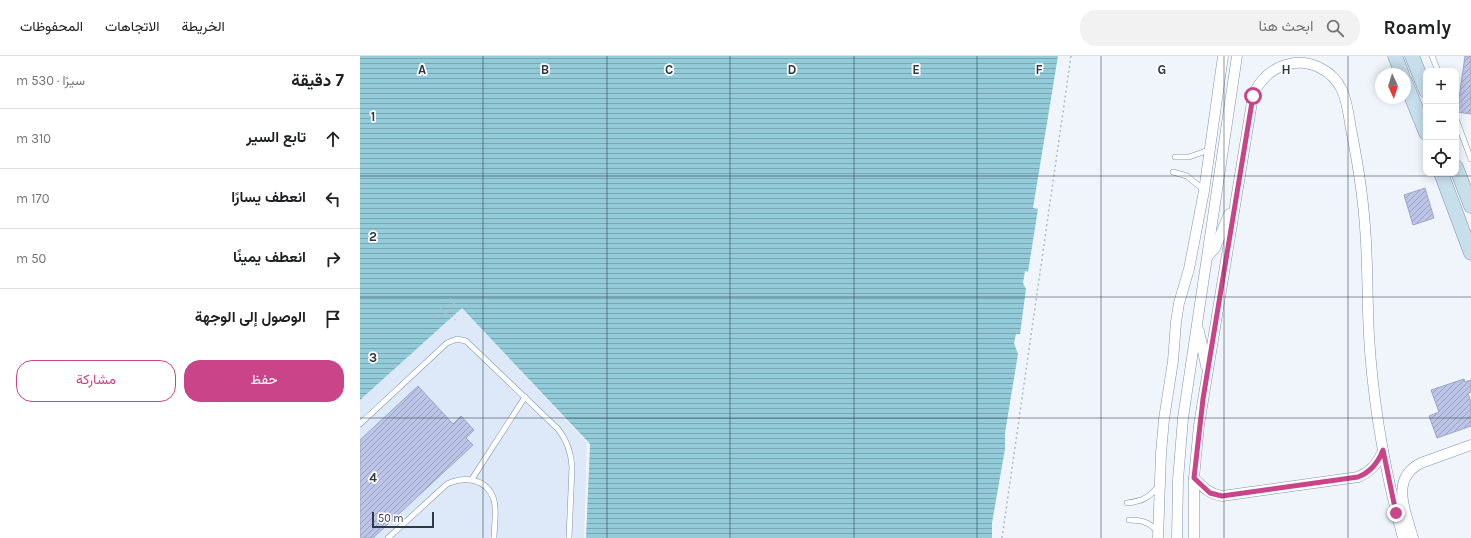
<!DOCTYPE html>
<html lang="ar">
<head>
<meta charset="utf-8">
<style>
	:root { --surface:#fff; --page:#f2f2f2; --text:#202124; --muted:#757577; --line:#e0e0e0; --accent:#c94489 }
	body { margin:0; font-family:Karla,Vazirmatn,sans-serif; background:var(--page); color:var(--text); direction:rtl }
	.controls { position:absolute; right:12px; top:12px; display:grid; overflow:hidden; border-radius:8px; box-shadow:0 2px 10px #0003 }
	.controls button { width:36px; height:36px; display:grid; place-items:center; padding:0; border:0; border-bottom:1px solid var(--line); background:var(--surface); color:var(--text); font:20px sans-serif }
	.compass { position:absolute; left:1015px; top:12px; width:36px; height:36px; border-radius:50%; background:var(--surface); box-shadow:0 2px 10px #0003; rotate:176deg }
	.scale { position:absolute; left:12px; bottom:10px; width:62px; box-sizing:border-box; padding-left:4px; border:2px solid #2f3945; border-top:0; font-size:11px; line-height:14px; white-space:nowrap; color:#2f3945; -webkit-text-stroke:3px #fff; paint-order:stroke }
	.stop { position:absolute; width:12px; height:12px; margin:-9px; border:3px solid #c94489; border-radius:50%; background:#fff }
	.stop.end { background:#c94489; border-color:#fff; box-shadow:0 1px 4px #0008 }
	.list { margin:0; padding:0; list-style:none }
	h2 { display:flex; justify-content:space-between; align-items:center; height:52px; margin:0; padding:0 16px; font-size:17px }
	h2 small { font-size:13px; font-weight:400; color:var(--muted) }
	.list li { display:grid; grid-template-columns:26px 1fr auto; gap:12px; align-items:center; box-sizing:border-box; height:60px; padding:0 16px; border-top:1px solid var(--line) }
	.list b { display:block; font-size:15px; white-space:nowrap }
	.list em { font-size:13px; font-style:normal; color:var(--muted) }
	.actions { display:flex; gap:8px; padding:12px 16px }
	.actions a { flex:1; padding:9px 0; border:1px solid var(--accent); border-radius:16px; text-align:center; font-size:14px; color:var(--accent) }
	.actions .main { background:var(--accent); color:#fff }
	.icon { flex:none; width:22px; height:22px; fill:none; stroke:currentColor; stroke-width:2; stroke-linecap:round; stroke-linejoin:round }
	.map { position:relative; flex:none; width:1111px; height:482px; overflow:hidden; direction:ltr }
	header { display:flex; align-items:center; gap:24px; box-sizing:border-box; height:56px; padding:0 20px; background:var(--surface); border-bottom:1px solid var(--line) }
	header strong { font-size:19px }
	nav { display:flex; gap:22px; margin-inline-start:auto; font-size:14px }
	.search { width:280px; height:36px; background:var(--page); display:flex; align-items:center; gap:10px; box-sizing:border-box; padding:0 14px; border-radius:16px; color:var(--muted); font-size:15px }
	main { display:flex }
	aside { flex:1; background:var(--surface) }
	.map>svg:first-child { display:block }
	.built { fill:#dde9f8 }
	.water { fill:url(#water-rules) }
	.building { fill:url(#building-hatch); stroke:#9da6c7 }
	.lines { fill:none; stroke-linecap:round; stroke-linejoin:round }
	.lane-casing { stroke:#7d93b0; stroke-width:6 }
	.street-casing { stroke:#7d93b0; stroke-width:11 }
	.secondary-casing { stroke:#7d93b0; stroke-width:15 }
	.path { stroke:#b3b9c1; stroke-width:1.5; stroke-dasharray:2 3; stroke-linecap:butt }
	.lane { stroke:#fff; stroke-width:5 }
	.street { stroke:#fff; stroke-width:10 }
	.secondary { stroke:#c7deeb; stroke-width:14 }
	.route { stroke:#c94489; stroke-width:5 }
	.grid { fill:none; stroke:#2f3945; stroke-width:1; stroke-opacity:0.55 }
	.grid-label { font-size:13px; text-anchor:middle; font-weight:bold; fill:#2f3945; stroke:#fff; stroke-width:3.5; stroke-linejoin:round; paint-order:stroke }
</style>
</head>
<body>
<header>
<strong>Roamly</strong>
<div class="search"><svg class="icon" aria-label="search" viewBox="0 0 24 24"><circle cx="10" cy="10" r="6"/><path d="M15 15l6 6"/></svg>ابحث هنا</div>
<nav><a>الخريطة</a><a>الاتجاهات</a><a>المحفوظات</a></nav>
</header>
<main>
<div class="map">
<svg width="1111" height="482" viewBox="0 0 1111 482">
	<defs>
		<pattern id="water-rules" width="6" height="5" patternUnits="userSpaceOnUse"><rect width="6" height="5" fill="#93cbd9"/><path d="M0 2.5h6" fill="none" stroke="#78a6b2"/></pattern>
		<pattern id="building-hatch" width="6" height="6" patternUnits="userSpaceOnUse"><rect width="6" height="6" fill="#bcc5e8"/><path d="M-1 1l2-2M0 6l6-6M5 7l2-2" fill="none" stroke="#99a1be"/></pattern>
	</defs>
	<rect width="100%" height="100%" fill="#f0f5fb"/>
	<!-- built -->
	<path class="built" d="M 102,251 L 227,387 L 224,482 L 0,482 L 0,344 Z"/>
	<!-- water -->
	<path class="water" d="M 0,0 L 698,0 L 673,152 L 678,153 L 668,216 L 665,215 L 663,227 L 666,233 L 660,278 L 656,278 L 654,287 L 658,298 L 645,377 L 645,393 L 632,467 L 632,482 L 226,482 L 230,388 L 102,252 L 0,344 Z"/>
	<!-- building -->
	<g class="building">
		<path d="M 1105,0 L 1111,0 L 1111,58 L 1097,56 Z"/>
		<path d="M 1065,132 L 1074,162 L 1053,169 L 1044,139 Z"/>
		<path d="M 1104,323 L 1105,326 L 1111,324 L 1111,336 L 1108,337 L 1111,346 L 1111,370 L 1077,382 L 1069,360 L 1079,356 L 1071,334 Z"/>
		<path d="M 58,330 L 93,368 L 101,360 L 114,374 L 106,382 L 113,389 L 13,482 L 0,482 L 0,384 Z"/>
	</g>
	<g class="lines">
		<defs>
			<g id="lane">
				<path d="M 1072,0 L 1078,15"/>
				<path d="M 1096,63 L 1111,103"/>
				<path d="M 815,101 L 829,101 L 849,94"/>
				<path d="M 813,116 L 827,120 L 844,134"/>
				<path d="M 0,368 L 87,287 L 97,283 L 106,285 L 198,373 C 207,384 211,396 212,411 L 209,482"/>
				<path d="M 112,423 L 165,341"/>
				<path d="M 767,447 C 783,445 788,442 799,430"/>
				<path d="M 769,464 C 781,464 789,466 797,475"/>
				<path d="M 28,482 L 87,428 C 105,420 127,422 134,444 C 137,456 134,470 134,482"/>
			</g>
			<g id="street">
				<path d="M 848,200 L 855,192 L 869,158"/>
				<path d="M 839,275 L 846,310"/>
				<path d="M 834,422 C 843,431 849,438 862,440 L 998,421 C 1011,416 1018,407 1023,395"/>
				<path d="M 798,482 L 801,397 L 804,363 L 813,305 L 816,266 L 819,247 L 829,213 L 844,135 L 863,0"/>
				<path d="M 817,482 L 818,424 L 823,362 L 877,0"/>
				<path d="M 834,482 L 834,422 L 839,369 L 893,40 C 899,24 912,12 929,8 C 951,3 973,15 982,34 C 988,47 989,64 992,78 C 998,109 1003,140 1005,171 C 1008,207 1007,243 1009,280 C 1013,348 1025,416 1043,482"/>
				<path d="M 1053,482 C 1046,456 1029,423 1061,407 L 1111,389"/>
			</g>
			<g id="secondary">
				<path d="M 1035,0 L 1042,18"/>
				<path d="M 1052,0 L 1066,35"/>
				<path d="M 1045,25 L 1066,77"/>
				<path d="M 1096,111 L 1111,150"/>
				<path d="M 1081,117 L 1111,197"/>
			</g>
		</defs>
		<!-- lane casing -->
		<use href="#lane" class="lane-casing"/>
		<!-- street casing -->
		<use href="#street" class="street-casing"/>
		<!-- secondary casing -->
		<use href="#secondary" class="secondary-casing"/>
		<!-- path -->
		<g class="path">
			<path d="M 88,255 L 95,249 L 91,243 L 74,259 L 78,264 L 88,255 L 95,264"/>
			<path d="M 642,482 L 711,0"/>
		</g>
		<!-- lane -->
		<use href="#lane" class="lane"/>
		<!-- street -->
		<use href="#street" class="street"/>
		<!-- secondary -->
		<use href="#secondary" class="secondary"/>
	</g>
	<g class="lines">
		<!-- route -->
		<path class="route" d="M 893,40 L 843,343 L 834,422 L 850,437 L 862,440 L 998,421 C 1011,416 1018,407 1023,394 L 1036,457"/>
	</g>
	<!-- grid -->
	<path class="grid" d="M 123,0 L 123,482M 247,0 L 247,482M 370,0 L 370,482M 494,0 L 494,482M 617,0 L 617,482M 741,0 L 741,482M 864,0 L 864,482M 988,0 L 988,482M 0,120 L 1111,120M 0,241 L 1111,241M 0,362 L 1111,362"/>
	<g class="grid-label">
		<text x="62" y="18">A</text>
		<text x="185" y="18">B</text>
		<text x="309" y="18">C</text>
		<text x="432" y="18">D</text>
		<text x="556" y="18">E</text>
		<text x="679" y="18">F</text>
		<text x="802" y="18">G</text>
		<text x="926" y="18">H</text>
		<text x="13" y="65">1</text>
		<text x="13" y="185">2</text>
		<text x="13" y="306">3</text>
		<text x="13" y="426">4</text>
	</g>
</svg>
<div class="controls">
<button>+</button>
<button>−</button>
<button><svg class="icon" aria-label="locate" viewBox="0 0 24 24"><circle cx="12" cy="12" r="6"/><path d="M12 2v4M12 18v4M2 12h4M18 12h4"/></svg></button>
</div>
<svg class="compass" viewBox="-18 -18 36 36"><path d="M0-13l5 13h-10z" fill="#e53935"/><path d="M0 13l5-13h-10z" fill="#757577"/></svg>
<div class="scale">50 m</div>
<div class="stop" style="left:893px;top:40px"></div>
<div class="stop end" style="left:1036px;top:457px"></div>
</div>
<aside>
<h2>7 دقيقة<small>سيرًا · 530 m</small></h2>
<ul class="list">
<li><svg class="icon" aria-label="ahead" viewBox="0 0 24 24"><path d="M12 20V5M6 11l6-6 6 6"/></svg><div><b>تابع السير</b></div><em>310 m</em></li>
<li><svg class="icon" aria-label="left" viewBox="0 0 24 24"><path d="M17 20v-9H6M10 6l-5 5 5 5"/></svg><div><b>انعطف يسارًا</b></div><em>170 m</em></li>
<li><svg class="icon" aria-label="right" viewBox="0 0 24 24"><path d="M7 20v-9h11M14 6l5 5-5 5"/></svg><div><b>انعطف يمينًا</b></div><em>50 m</em></li>
<li><svg class="icon" aria-label="arrive" viewBox="0 0 24 24"><path d="M6 21V4h12l-3 4 3 4H6"/></svg><div><b>الوصول إلى الوجهة</b></div></li>
</ul>
<div class="actions"><a class="main">حفظ</a><a>مشاركة</a></div>
</aside>
</main>
</body>
</html>
